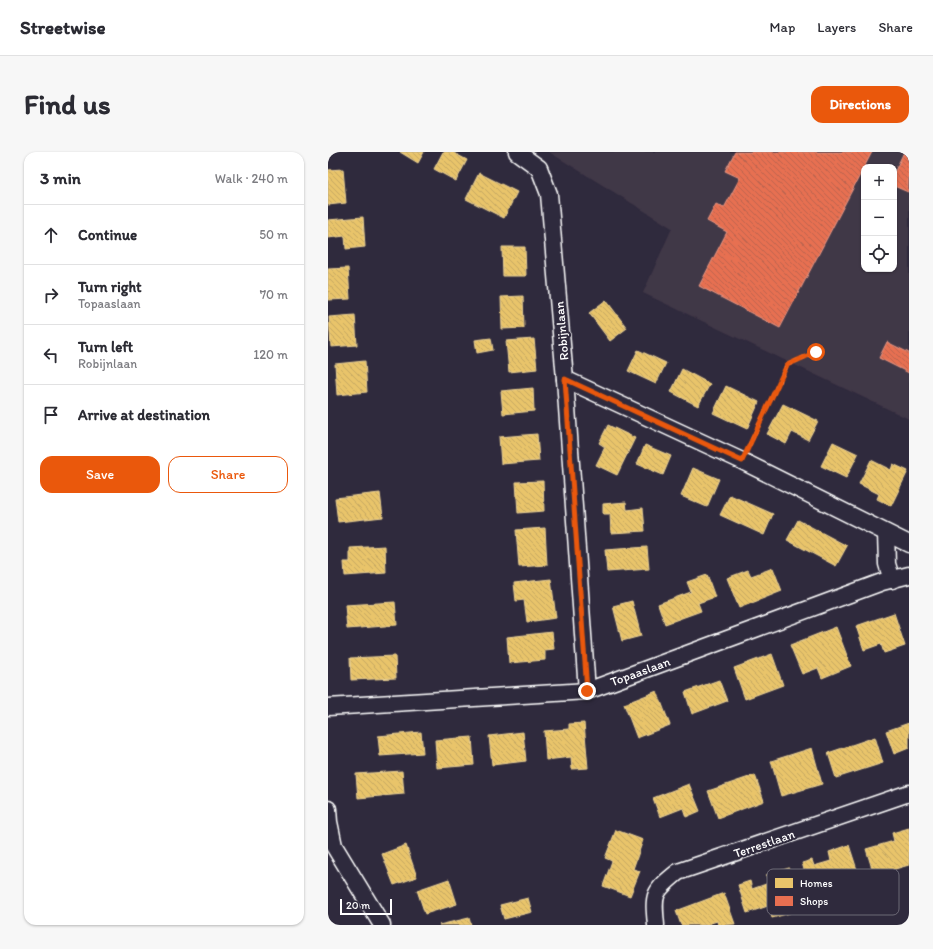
<!DOCTYPE html>
<html lang="en">
<head>
<meta charset="utf-8">
<style>
	:root { --surface:#fff; --page:#f7f7f7; --text:#2b2b33; --muted:#7c7c81; --line:#e1e1e2; --accent:#ea580c }
	body { margin:0; font-family:Itim,sans-serif; background:var(--page); color:var(--text) }
	.controls { position:absolute; right:12px; top:12px; display:grid; overflow:hidden; border-radius:8px; box-shadow:0 1px 3px #0004 }
	.controls button { width:36px; height:36px; display:grid; place-items:center; padding:0; border:0; border-bottom:1px solid var(--line); background:var(--surface); color:var(--text); font:20px sans-serif }
	.scale { position:absolute; left:12px; bottom:10px; width:52px; box-sizing:border-box; padding-left:4px; border:2px solid #fff; border-top:0; font-size:11px; line-height:14px; white-space:nowrap; color:#fff; -webkit-text-stroke:3px #2f2a3d; paint-order:stroke }
	.stop { position:absolute; width:12px; height:12px; margin:-9px; border:3px solid #ea580c; border-radius:50%; background:#fff }
	.stop.end { background:#ea580c; border-color:#fff; box-shadow:0 1px 4px #0008 }
	.list { margin:0; padding:0; list-style:none }
	h2 { display:flex; justify-content:space-between; align-items:center; height:52px; margin:0; padding:0 16px; font-size:17px }
	h2 small { font-size:13px; font-weight:400; color:var(--muted) }
	.list li { display:grid; grid-template-columns:26px 1fr auto; gap:12px; align-items:center; box-sizing:border-box; height:60px; padding:0 16px; border-top:1px solid var(--line) }
	.list b { display:block; font-size:15px; white-space:nowrap }
	.list p { margin:0; font-size:13px; white-space:nowrap; color:var(--muted) }
	.list em { font-size:13px; font-style:normal; color:var(--muted) }
	.actions { display:flex; gap:8px; padding:12px 16px }
	.actions a { flex:1; padding:9px 0; border:1px solid var(--accent); border-radius:12px; text-align:center; font-size:14px; color:var(--accent) }
	.actions .main { background:var(--accent); color:#fff }
	.icon { flex:none; width:22px; height:22px; fill:none; stroke:currentColor; stroke-width:2; stroke-linecap:round; stroke-linejoin:round }
	.map { position:relative; flex:none; width:581px; height:773px; overflow:hidden; border-radius:12px }
	header { display:flex; align-items:center; gap:24px; box-sizing:border-box; height:56px; padding:0 20px; background:var(--surface); border-bottom:1px solid var(--line) }
	header strong { font-size:19px }
	nav { display:flex; gap:22px; margin-inline-start:auto; font-size:14px }
	.intro { display:flex; align-items:center; justify-content:space-between; box-sizing:border-box; height:96px; padding:0 24px }
	h1 { margin:0; font-size:28px }
	.button { padding:10px 18px; border-radius:12px; background:var(--accent); color:#fff; font-size:14px; font-weight:700 }
	main { display:flex; gap:24px; padding:0 24px }
	aside { flex:1; background:var(--surface); border-radius:12px; box-shadow:0 1px 3px #0004 }
	.map>svg:first-child { display:block }
	.built { fill:#413747; fill-rule:evenodd }
	.homes { fill:url(#homes-back-hatch); stroke:#f0d697 }
	.shops { fill:url(#shops-back-hatch); stroke:#ee9a85 }
	.lines { fill:none; stroke-linecap:round; stroke-linejoin:round }
	.minor-casing { stroke:#fff; stroke-width:19 }
	.path { stroke:#fff; stroke-width:2.5; stroke-dasharray:4 3; stroke-linecap:butt }
	.minor { stroke:#2f2a3d; stroke-width:16 }
	.route { stroke:#ea580c; stroke-width:5 }
	.labels { text-anchor:middle; stroke-width:4; stroke-linejoin:round; paint-order:stroke }
	.street-label { font-size:13px; fill:#fff; stroke:#2f2a3d }
	.key { fill:#2f2a3d; stroke:#6d6a77; stroke-width:1 }
	.key-label { font-size:11px; fill:#fff }
</style>
</head>
<body>
<header>
<strong>Streetwise</strong>
<nav><a>Map</a><a>Layers</a><a>Share</a></nav>
</header>
<div class="intro"><h1>Find us</h1><a class="button">Directions</a></div>
<main>
<aside>
<h2>3 min<small>Walk · 240 m</small></h2>
<ul class="list">
<li><svg class="icon" aria-label="ahead" viewBox="0 0 24 24"><path d="M12 20V5M6 11l6-6 6 6"/></svg><div><b>Continue</b></div><em>50 m</em></li>
<li><svg class="icon" aria-label="right" viewBox="0 0 24 24"><path d="M7 20v-9h11M14 6l5 5-5 5"/></svg><div><b>Turn right</b><p>Topaaslaan</p></div><em>70 m</em></li>
<li><svg class="icon" aria-label="left" viewBox="0 0 24 24"><path d="M17 20v-9H6M10 6l-5 5 5 5"/></svg><div><b>Turn left</b><p>Robijnlaan</p></div><em>120 m</em></li>
<li><svg class="icon" aria-label="arrive" viewBox="0 0 24 24"><path d="M6 21V4h12l-3 4 3 4H6"/></svg><div><b>Arrive at destination</b></div></li>
</ul>
<div class="actions"><a class="main">Save</a><a>Share</a></div>
</aside>
<div class="map">
<svg width="581" height="773" viewBox="0 0 581 773">
	<defs>
		<pattern id="homes-back-hatch" width="6" height="6" patternUnits="userSpaceOnUse"><rect width="6" height="6" fill="#e9c46a"/><path d="M-1 5l2 2M0 0l6 6M5-1l2 2" fill="none" stroke="#c2a662"/></pattern>
		<pattern id="shops-back-hatch" width="6" height="6" patternUnits="userSpaceOnUse"><rect width="6" height="6" fill="#e76f51"/><path d="M-1 5l2 2M0 0l6 6M5-1l2 2" fill="none" stroke="#b86450"/></pattern>
	</defs>
	<rect width="100%" height="100%" fill="#2f2a3d"/>
	<filter id="ink" filterUnits="userSpaceOnUse"><feTurbulence type="fractalNoise" baseFrequency=".025" numOctaves="2"/><feDisplacementMap in="SourceGraphic" scale="8" xChannelSelector="R" yChannelSelector="G"/><feConvolveMatrix kernelMatrix="1 2 1 2 8 2 1 2 1" color-interpolation-filters="sRGB"/></filter>
	<g filter="url(#ink)">
		<!-- built -->
		<path class="built" d="M 221,0 L 581,0 L 581,267 L 315,141 L 344,76 ZM 536,15 L 566,15 L 566,117 L 536,117 Z"/>
		<!-- homes -->
		<g class="homes">
			<path d="M 72,0 L 96,0 L 90,11 Z"/>
			<path d="M 115,0 L 124,0 L 139,8 L 128,29 L 106,17 Z"/>
			<path d="M 15,17 L 18,51 L 0,53 L 0,18 Z"/>
			<path d="M 151,21 L 189,40 L 176,66 L 138,47 Z"/>
			<path d="M 35,65 L 37,95 L 18,97 L 17,84 L 0,86 L 0,68 Z"/>
			<path d="M 174,95 L 197,95 L 198,124 L 175,124 Z"/>
			<path d="M 20,116 L 22,147 L 0,148 L 0,117 Z"/>
			<path d="M 195,144 L 196,176 L 174,177 L 173,145 Z"/>
			<path d="M 278,148 L 299,176 L 282,189 L 261,161 Z"/>
			<path d="M 27,163 L 29,193 L 3,195 L 1,165 Z"/>
			<path d="M 163,186 L 165,198 L 149,201 L 147,188 Z"/>
			<path d="M 206,187 L 209,217 L 181,220 L 178,189 Z"/>
			<path d="M 310,198 L 338,211 L 328,232 L 300,219 Z"/>
			<path d="M 37,209 L 39,240 L 9,243 L 7,212 Z"/>
			<path d="M 354,217 L 382,232 L 370,254 L 343,240 Z"/>
			<path d="M 398,234 L 431,250 L 419,277 L 385,261 Z"/>
			<path d="M 205,236 L 206,259 L 175,262 L 173,239 Z"/>
			<path d="M 455,252 L 490,269 L 480,288 L 464,280 L 458,292 L 439,282 Z"/>
			<path d="M 280,273 L 307,286 L 289,323 L 268,313 L 277,295 L 271,291 Z"/>
			<path d="M 209,282 L 211,309 L 173,312 L 171,285 Z"/>
			<path d="M 505,290 L 530,302 L 518,326 L 493,314 Z"/>
			<path d="M 317,293 L 343,304 L 335,323 L 309,312 Z"/>
			<path d="M 543,308 L 563,318 L 565,312 L 580,319 L 563,354 L 549,347 L 551,342 L 531,332 Z"/>
			<path d="M 365,316 L 391,327 L 379,355 L 353,344 Z"/>
			<path d="M 215,329 L 216,359 L 190,361 L 188,330 Z"/>
			<path d="M 52,341 L 55,365 L 10,370 L 7,346 Z"/>
			<path d="M 402,343 L 445,362 L 436,383 L 392,363 Z"/>
			<path d="M 298,350 L 299,358 L 315,356 L 317,379 L 283,381 L 282,362 L 275,362 L 275,352 Z"/>
			<path d="M 470,368 L 519,394 L 508,414 L 459,388 Z"/>
			<path d="M 217,376 L 219,413 L 191,415 L 188,378 Z"/>
			<path d="M 57,394 L 58,421 L 17,424 L 16,410 L 22,410 L 22,396 Z"/>
			<path d="M 319,395 L 321,417 L 279,420 L 277,398 Z"/>
			<path d="M 445,416 L 454,439 L 411,456 L 399,426 L 420,418 L 423,424 Z"/>
			<path d="M 379,423 L 387,445 L 370,451 L 373,459 L 337,472 L 330,452 L 363,440 L 359,430 Z"/>
			<path d="M 223,427 L 228,466 L 199,470 L 196,448 L 188,449 L 186,431 Z"/>
			<path d="M 304,449 L 313,484 L 294,489 L 285,454 Z"/>
			<path d="M 67,450 L 69,473 L 19,477 L 17,453 Z"/>
			<path d="M 566,461 L 577,494 L 556,501 L 553,492 L 536,498 L 528,474 Z"/>
			<path d="M 508,475 L 523,514 L 494,526 L 490,516 L 474,522 L 462,493 Z"/>
			<path d="M 224,480 L 226,497 L 217,498 L 217,508 L 181,511 L 179,485 Z"/>
			<path d="M 444,502 L 455,533 L 417,547 L 406,516 Z"/>
			<path d="M 67,504 L 68,526 L 23,528 L 22,506 Z"/>
			<path d="M 391,528 L 399,549 L 364,562 L 357,540 Z"/>
			<path d="M 329,539 L 342,573 L 309,586 L 296,552 Z"/>
			<path d="M 256,571 L 260,616 L 244,617 L 243,605 L 218,608 L 216,579 L 241,577 L 241,572 Z"/>
			<path d="M 581,571 L 581,596 L 566,602 L 558,579 Z"/>
			<path d="M 93,580 L 95,601 L 52,604 L 50,584 Z"/>
			<path d="M 195,580 L 198,609 L 164,613 L 161,584 Z"/>
			<path d="M 144,585 L 146,613 L 109,616 L 107,588 Z"/>
			<path d="M 547,585 L 555,611 L 508,626 L 500,601 Z"/>
			<path d="M 484,596 L 494,632 L 453,644 L 443,609 Z"/>
			<path d="M 74,619 L 76,642 L 30,646 L 28,622 Z"/>
			<path d="M 427,623 L 436,649 L 390,666 L 380,639 Z"/>
			<path d="M 361,632 L 372,659 L 358,665 L 355,656 L 332,665 L 325,646 Z"/>
			<path d="M 581,676 L 581,713 L 546,723 L 538,697 L 566,689 L 564,681 Z"/>
			<path d="M 288,678 L 315,688 L 305,717 L 312,719 L 302,744 L 275,734 L 284,709 L 277,706 Z"/>
			<path d="M 78,693 L 89,725 L 66,733 L 54,702 Z"/>
			<path d="M 521,693 L 534,733 L 522,737 L 518,725 L 482,736 L 474,711 L 484,708 L 486,714 L 503,709 L 501,700 Z"/>
			<path d="M 461,716 L 470,743 L 458,747 L 462,761 L 444,766 L 440,754 L 419,761 L 410,733 L 422,729 L 424,737 L 441,731 L 438,723 Z"/>
			<path d="M 121,727 L 129,752 L 97,762 L 89,738 Z"/>
			<path d="M 396,741 L 407,772 L 390,773 L 389,769 L 377,773 L 353,773 L 348,759 Z"/>
			<path d="M 200,746 L 204,760 L 176,767 L 172,753 Z"/>
			<path d="M 141,766 L 143,773 L 111,773 Z"/>
		</g>
		<!-- shops -->
		<g class="shops">
			<path d="M 407,0 L 544,0 L 452,176 L 371,134 L 399,80 L 379,69 L 388,52 L 396,56 L 412,26 L 397,19 Z"/>
			<path d="M 576,0 L 581,0 L 580,40 L 566,34 L 566,21 Z"/>
			<path d="M 559,190 L 581,201 L 581,221 L 551,206 Z"/>
		</g>
		<g class="lines">
			<defs>
				<g id="minor">
					<path d="M 189,0 L 211,16 L 221,42 L 237,227 L 259,539"/>
					<path d="M 237,227 L 414,309 L 581,392"/>
					<path d="M 558,381 L 559,412 L 564,428"/>
					<path d="M 0,555 L 259,539 L 554,430 L 581,423"/>
					<path d="M 0,657 L 1,670 L 6,694 L 54,773"/>
					<path d="M 328,773 C 325,742 325,740 350,720 L 581,641"/>
				</g>
			</defs>
			<!-- minor casing -->
			<use href="#minor" class="minor-casing"/>
			<!-- path -->
			<path class="path" d="M 421,294 L 459,213 L 488,200"/>
			<!-- minor -->
			<use href="#minor" class="minor"/>
		</g>
	</g>
	<g class="lines" filter="url(#ink)">
		<!-- route -->
		<path class="route" d="M 259,539 L 237,227 L 414,309 L 459,213 L 488,200"/>
	</g>
	<g class="labels">
		<!-- street labels -->
		<g class="street-label">
			<text transform="translate(233 179) rotate(-95)" y="5">Robijnlaan</text>
			<text transform="translate(312 519) rotate(-20)" y="5">Topaaslaan</text>
			<text transform="translate(436 691) rotate(-19)" y="5">Terrestlaan</text>
		</g>
	</g>
	<!-- legend -->
	<rect x="439" y="717" width="132" height="46" rx="6" class="key"/>
	<rect x="447" y="726" width="18" height="10" fill="#e9c46a"/>
	<rect x="447" y="744" width="18" height="10" fill="#e76f51"/>
	<g class="key-label">
		<text x="472" y="735">Homes</text>
		<text x="472" y="753">Shops</text>
	</g>
</svg>
<div class="controls">
<button>+</button>
<button>−</button>
<button><svg class="icon" aria-label="locate" viewBox="0 0 24 24"><circle cx="12" cy="12" r="6"/><path d="M12 2v4M12 18v4M2 12h4M18 12h4"/></svg></button>
</div>
<div class="scale">20 m</div>
<div class="stop" style="left:488px;top:200px"></div>
<div class="stop end" style="left:259px;top:539px"></div>
</div>
</main>
</body>
</html>
